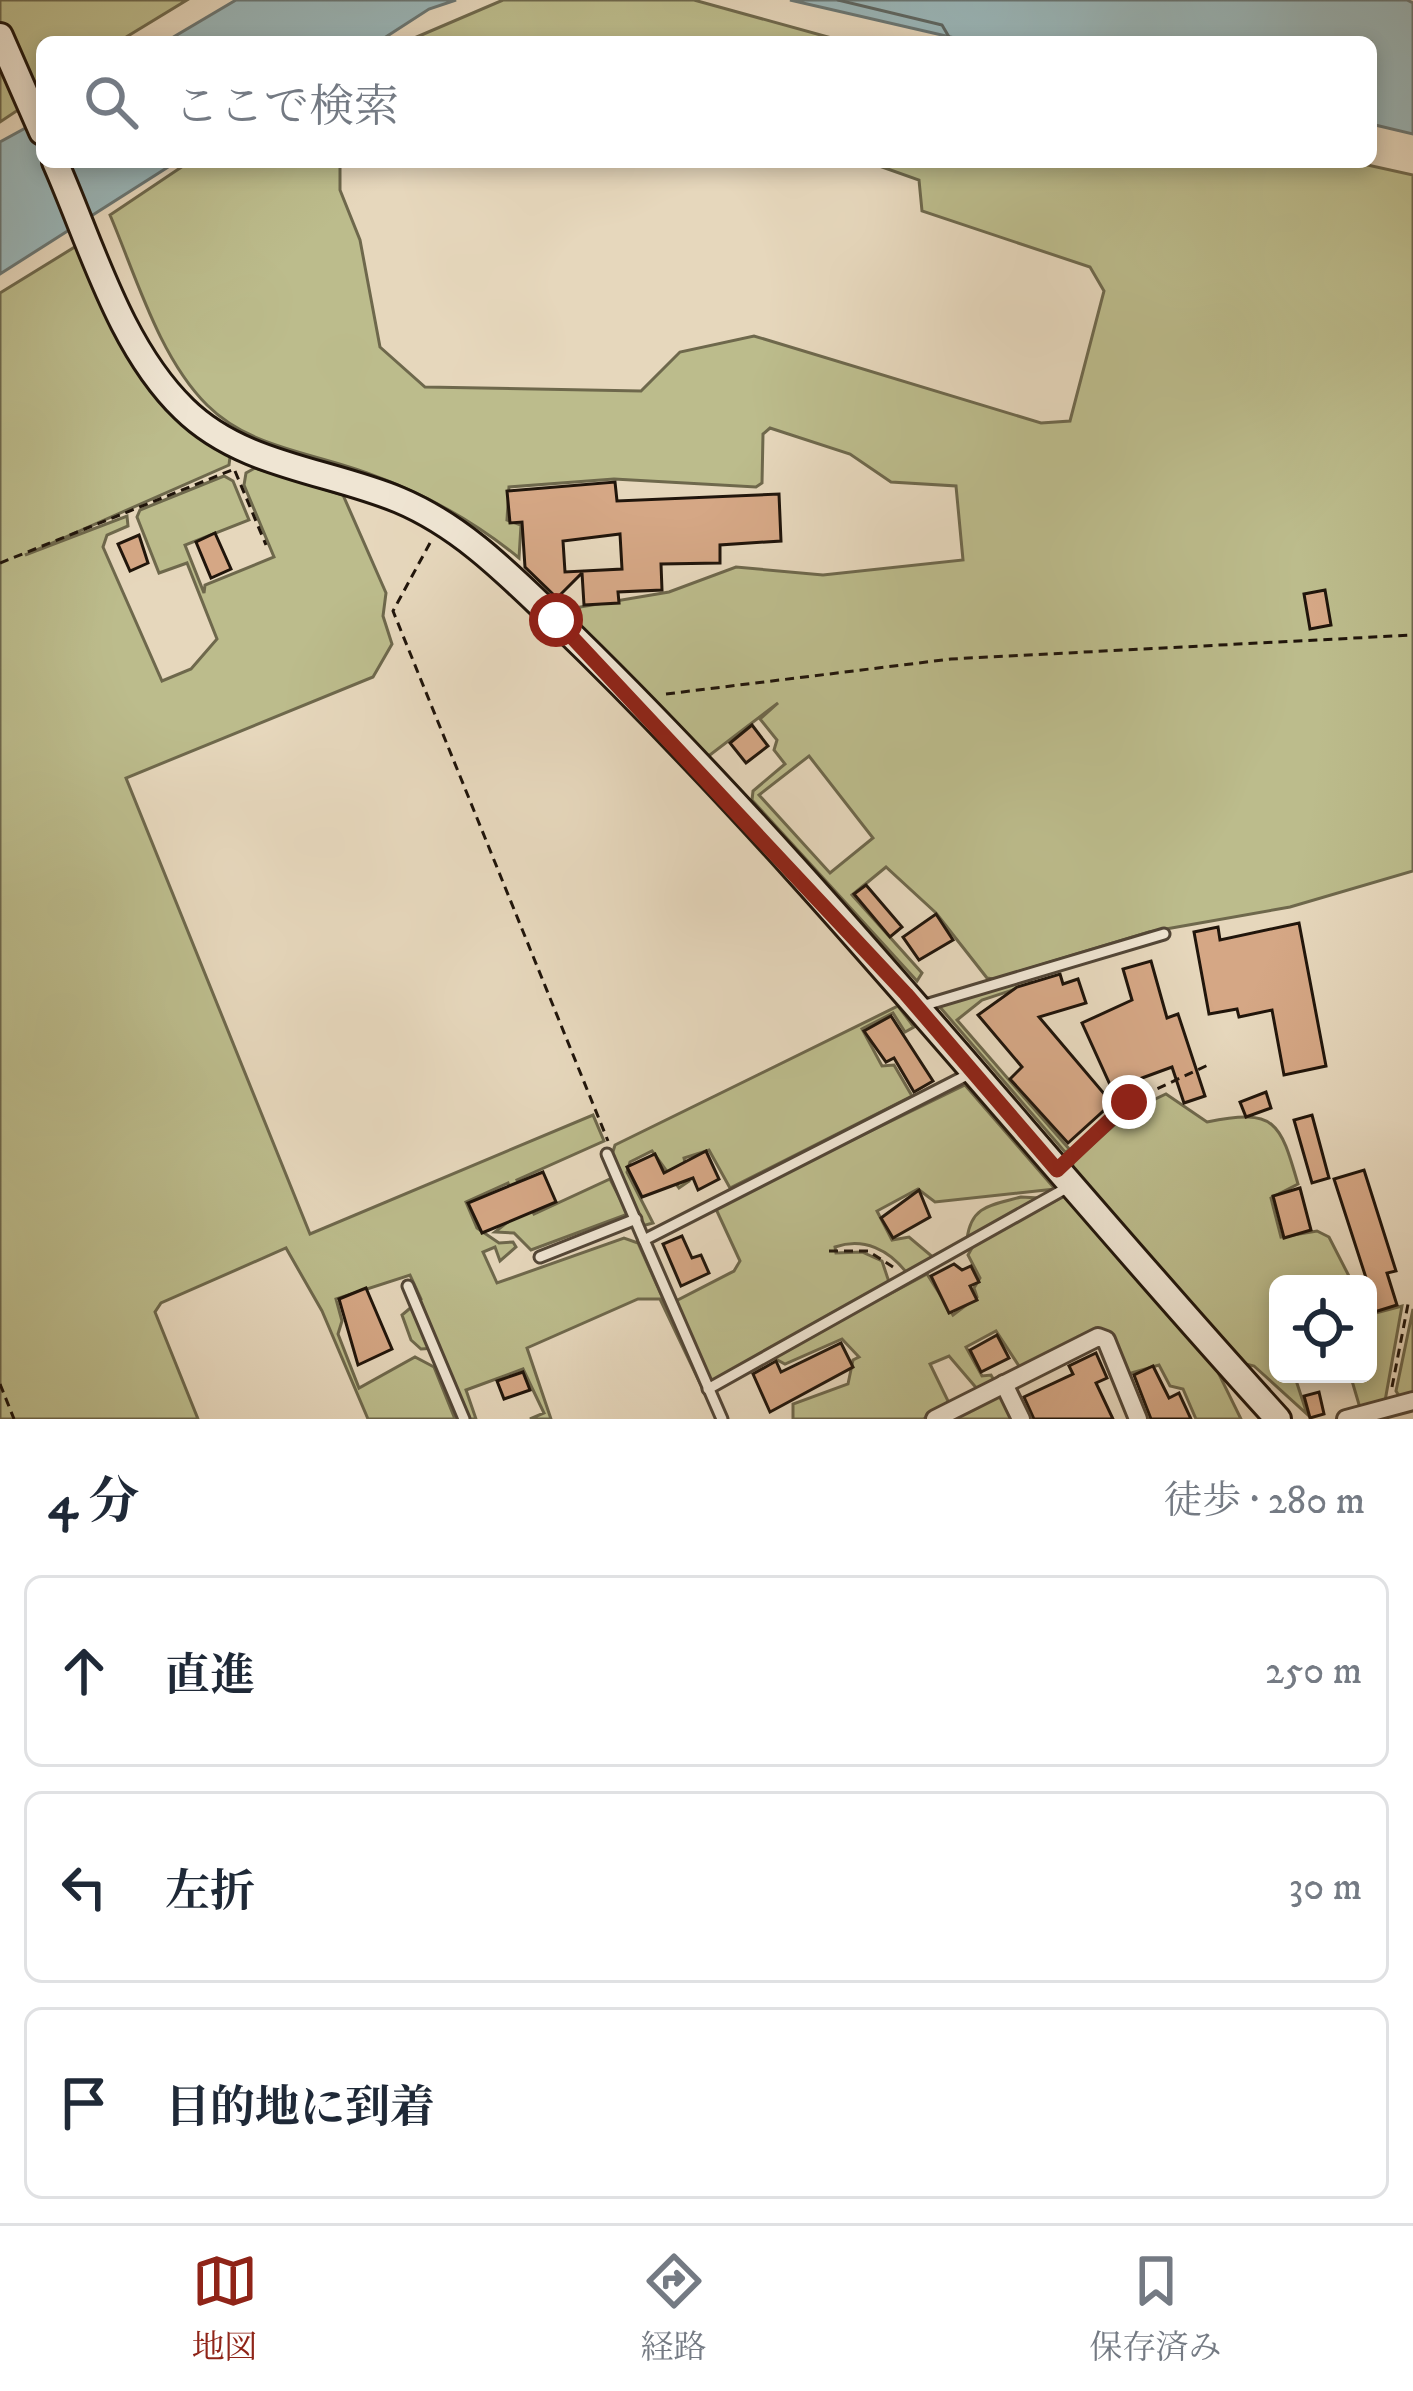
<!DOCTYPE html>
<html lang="ja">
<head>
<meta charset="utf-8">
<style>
	:root { --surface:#fff; --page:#f2f2f3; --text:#1f2937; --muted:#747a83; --line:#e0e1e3; --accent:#8f2418 }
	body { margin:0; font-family:"IM FELL DW Pica","Noto Serif JP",serif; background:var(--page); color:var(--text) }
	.controls { position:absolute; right:36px; bottom:36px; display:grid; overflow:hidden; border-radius:18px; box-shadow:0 6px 18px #0003 }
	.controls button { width:108px; height:108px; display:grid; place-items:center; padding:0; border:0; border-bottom:3px solid var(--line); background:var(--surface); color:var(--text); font:60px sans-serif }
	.stop { position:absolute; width:36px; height:36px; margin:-27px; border:9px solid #8f2418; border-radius:50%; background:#fff }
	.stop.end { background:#8f2418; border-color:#fff; box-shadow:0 3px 12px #0008 }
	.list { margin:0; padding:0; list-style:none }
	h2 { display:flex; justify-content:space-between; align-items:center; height:156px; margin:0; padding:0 48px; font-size:51px }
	h2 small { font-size:39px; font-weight:400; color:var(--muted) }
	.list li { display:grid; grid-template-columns:78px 1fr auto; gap:36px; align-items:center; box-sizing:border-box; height:192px; margin:0 24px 24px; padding:0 24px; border:3px solid var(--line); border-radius:18px }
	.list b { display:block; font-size:45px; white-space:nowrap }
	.list em { font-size:39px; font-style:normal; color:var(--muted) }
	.icon { flex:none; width:66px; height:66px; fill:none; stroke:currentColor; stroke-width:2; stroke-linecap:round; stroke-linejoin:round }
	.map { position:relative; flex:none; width:1413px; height:1419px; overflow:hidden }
	.search { position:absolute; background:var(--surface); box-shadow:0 6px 18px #0003; left:36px; right:36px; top:36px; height:132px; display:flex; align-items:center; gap:30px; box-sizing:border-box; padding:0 42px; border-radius:18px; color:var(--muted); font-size:45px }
	.sheet { height:804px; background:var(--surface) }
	nav { display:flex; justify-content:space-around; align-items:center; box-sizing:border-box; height:168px; border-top:3px solid var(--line); background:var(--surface); font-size:33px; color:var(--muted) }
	nav a { display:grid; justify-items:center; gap:6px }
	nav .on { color:var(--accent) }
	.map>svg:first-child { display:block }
	.green { fill:#bcbc8c; stroke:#6e684c; stroke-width:3; fill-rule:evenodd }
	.water { fill:#9ab7ba; stroke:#697674; stroke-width:3 }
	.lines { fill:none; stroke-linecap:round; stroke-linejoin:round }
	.shore { stroke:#5d6662; stroke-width:3 }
	.building { fill:#d5a785; stroke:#20150b; stroke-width:3; fill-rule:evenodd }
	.lane-casing { stroke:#524637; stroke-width:15 }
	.street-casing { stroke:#524637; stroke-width:22 }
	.secondary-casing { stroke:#20150b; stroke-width:30 }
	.path { stroke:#20150b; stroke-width:3; stroke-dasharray:9 6; stroke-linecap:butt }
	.lane { stroke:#efe5d3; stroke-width:9 }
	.street { stroke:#efe5d3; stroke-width:16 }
	.secondary { stroke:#efe5d3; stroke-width:24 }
	.route { stroke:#8f2418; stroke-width:15 }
</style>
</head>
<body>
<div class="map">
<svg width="1413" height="1419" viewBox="0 0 1413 1419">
	<rect width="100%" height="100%" fill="#e6d7bc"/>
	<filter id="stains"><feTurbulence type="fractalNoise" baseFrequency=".00167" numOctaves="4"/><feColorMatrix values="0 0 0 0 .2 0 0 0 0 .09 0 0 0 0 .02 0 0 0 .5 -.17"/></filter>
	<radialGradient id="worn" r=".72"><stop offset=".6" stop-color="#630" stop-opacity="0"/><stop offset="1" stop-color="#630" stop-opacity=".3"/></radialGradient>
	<!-- green -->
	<g class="green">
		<path d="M 0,0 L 187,0 L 118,42 L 42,42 L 42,94 L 0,122 Z"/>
		<path d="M 503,0 L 694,0 L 846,42 L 405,42 Z"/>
		<path d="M 189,162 L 340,162 L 340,190 L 360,240 L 380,347 L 425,387 L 641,391 L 680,352 L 754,336 L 1041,423 L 1070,421 L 1104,291 L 1090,267 L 922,211 L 919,180 L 868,162 L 1354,162 L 1413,175 L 1413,871 L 1290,907 L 1149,932 L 994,979 L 987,978 L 936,913 L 886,867 L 852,895 L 922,973 L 917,981 L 752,800 L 753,791 L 785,764 L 774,750 L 777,740 L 760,719 L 778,703 L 706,758 L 574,623 L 580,607 L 669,592 L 736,567 L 823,575 L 963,560 L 956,486 L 891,482 L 850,454 L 770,428 L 763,434 L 762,483 L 756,487 L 614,479 L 509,487 L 507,520 L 521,525 L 519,558 C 473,520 423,493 367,473 C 311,452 250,448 207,405 C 159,357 136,276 110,215 ZM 809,756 L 873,838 L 830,873 L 759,795 Z"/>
		<path d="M 78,245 C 118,339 143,397 230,457 L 229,465 L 25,555 L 127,516 L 128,526 L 107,535 L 103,547 L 162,681 L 191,669 L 217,639 L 187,563 L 159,573 L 137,517 L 140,510 L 224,476 L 233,481 L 249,520 L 185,545 L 204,593 L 205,585 L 274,557 L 244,485 L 246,473 L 255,468 L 343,495 L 386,593 L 383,616 L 392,644 L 373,677 L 126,778 L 310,1234 L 593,1115 L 604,1141 L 517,1180 L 534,1214 L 610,1179 L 628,1214 L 531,1250 L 514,1233 L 495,1232 L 519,1213 L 508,1183 L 466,1202 L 477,1228 L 499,1243 L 513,1242 L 516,1247 L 500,1261 L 495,1247 L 483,1252 L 497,1283 L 624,1238 L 638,1243 L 717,1419 L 660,1299 L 638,1299 L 527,1348 L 551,1419 L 530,1419 L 544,1413 L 523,1369 L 466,1390 L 476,1419 L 470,1419 L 437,1348 L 421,1349 L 411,1340 L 402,1315 L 421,1299 L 410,1275 L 336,1299 L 342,1321 L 338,1334 L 359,1388 L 415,1357 L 434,1367 L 455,1419 L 368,1419 L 322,1311 L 286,1248 L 161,1303 L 155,1312 L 198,1419 L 0,1419 L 0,293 Z"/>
		<path d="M 1030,979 L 1031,984 L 982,1000 L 957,1020 L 1070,1150 L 1065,1152 L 939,1006 Z"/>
		<path d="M 898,1006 L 914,1027 L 905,1032 L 893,1013 L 862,1029 L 882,1066 L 894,1065 L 912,1096 L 730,1188 L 709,1150 L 684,1158 L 689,1181 L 679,1188 L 652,1151 L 630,1162 L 627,1172 L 653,1223 L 642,1226 L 612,1155 L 615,1145 Z"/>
		<path d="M 965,1085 L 1055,1189 L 935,1202 L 918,1189 L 877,1211 L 892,1240 L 909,1237 L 934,1258 L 907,1273 C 889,1250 864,1237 835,1247 L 836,1253 L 862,1252 L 882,1261 L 889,1282 L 878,1289 L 886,1296 L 927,1274 L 953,1315 L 977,1297 L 974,1288 L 980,1278 L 968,1255 L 973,1246 L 1064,1196 L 1215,1366 L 1241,1419 L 1196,1419 L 1183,1389 L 1170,1386 L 1159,1365 L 1128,1374 L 1109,1337 L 1021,1369 L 996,1331 L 966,1347 L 982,1376 L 991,1375 L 995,1382 L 979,1391 L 949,1356 L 930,1364 L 950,1405 L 923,1419 L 793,1419 L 793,1404 L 848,1384 L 853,1360 L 859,1357 L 842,1339 L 785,1364 L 766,1354 L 710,1382 L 674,1302 L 734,1271 L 740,1261 L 715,1207 Z"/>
		<path d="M 1166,1094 L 1207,1122 C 1276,1108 1280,1122 1298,1184 L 1271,1198 L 1281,1237 L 1317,1231 L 1329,1237 L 1353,1284 L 1278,1284 L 1278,1374 L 1294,1374 L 1307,1414 L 1254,1366 L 1242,1363 L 1072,1174 L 1073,1162 L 1130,1111 Z"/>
		<path d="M 1021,1197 L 1039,1198 L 967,1239 C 971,1205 992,1205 1021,1197 Z"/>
		<path d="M 1402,1306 L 1385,1401 L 1360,1408 L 1350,1374 L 1368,1374 L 1368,1315 Z"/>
		<path d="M 1413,1309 L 1413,1395 L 1401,1399 L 1396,1391 Z"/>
		<path d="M 1000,1394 L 1015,1419 L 949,1419 Z"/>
	</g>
	<!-- water -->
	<g class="water">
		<path d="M 236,0 L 456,0 L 429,9 L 378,42 L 165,42 Z"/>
		<path d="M 790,0 L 1407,0 L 1413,3 L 1413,134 L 1371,124 L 1371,42 L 972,42 Z"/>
		<path d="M 42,119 L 42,162 L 176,162 L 0,274 L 0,142 Z"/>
	</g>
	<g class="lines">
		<!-- shore -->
		<path class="shore" d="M 838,0 L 942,25 L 952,42"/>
	</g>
	<!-- building -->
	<g class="building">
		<path d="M 615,482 L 617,501 L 779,494 L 781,541 L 720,545 L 720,563 L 661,564 L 662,590 L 618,592 L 619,603 L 584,605 L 582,573 L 557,598 L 525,567 L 522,522 L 510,523 L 507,491 ZM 620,534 L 622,569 L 565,572 L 563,541 Z"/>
		<path d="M 215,533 L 231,569 L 211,578 L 196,542 Z"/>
		<path d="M 139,535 L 148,563 L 130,571 L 118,544 Z"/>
		<path d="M 1325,590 L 1331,625 L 1310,629 L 1304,594 Z"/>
		<path d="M 752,725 L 768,746 L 746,763 L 730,743 Z"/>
		<path d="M 866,885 L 902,927 L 890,937 L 854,894 Z"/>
		<path d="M 936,914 L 953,940 L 919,960 L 903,937 Z"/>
		<path d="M 1299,923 L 1326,1066 L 1284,1075 L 1272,1010 L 1239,1017 L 1237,1009 L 1209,1014 L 1194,932 L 1218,927 L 1220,940 Z"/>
		<path d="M 1151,961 L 1167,1018 L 1178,1014 L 1205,1096 L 1184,1103 L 1172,1067 L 1112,1089 L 1082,1023 L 1132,1000 L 1123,969 Z"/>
		<path d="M 1060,974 L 1063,984 L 1078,979 L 1086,1003 L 1039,1017 L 1112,1103 L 1068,1143 L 1010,1079 L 1022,1067 L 978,1015 L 1017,987 Z"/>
		<path d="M 891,1016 L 933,1081 L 914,1092 L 894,1058 L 886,1062 L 864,1031 Z"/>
		<path d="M 1266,1092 L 1271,1108 L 1246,1117 L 1240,1102 Z"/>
		<path d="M 1312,1115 L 1329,1178 L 1312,1183 L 1294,1120 Z"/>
		<path d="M 706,1151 L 719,1179 L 698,1190 L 693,1178 L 642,1197 L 627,1167 L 655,1154 L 664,1173 Z"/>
		<path d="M 1364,1170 L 1396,1271 L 1387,1273 L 1397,1305 L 1368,1314 L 1368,1284 L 1334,1179 Z"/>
		<path d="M 543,1172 L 556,1202 L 482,1233 L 468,1203 Z"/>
		<path d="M 1300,1188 L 1311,1230 L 1284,1238 L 1273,1196 Z"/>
		<path d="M 919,1190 L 930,1217 L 893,1238 L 881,1218 Z"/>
		<path d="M 682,1236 L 692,1258 L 701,1255 L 709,1273 L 681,1286 L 663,1244 Z"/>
		<path d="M 954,1264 L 962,1270 L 971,1266 L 979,1282 L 970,1286 L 977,1300 L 949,1313 L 931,1276 Z"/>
		<path d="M 366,1288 L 392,1349 L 358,1365 L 339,1299 Z"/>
		<path d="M 997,1335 L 1009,1358 L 981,1372 L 970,1350 Z"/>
		<path d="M 841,1343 L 853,1367 L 770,1412 L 753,1374 L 776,1361 L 781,1372 Z"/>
		<path d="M 1096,1353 L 1107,1378 L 1096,1383 L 1113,1419 L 1034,1419 L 1024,1397 L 1073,1374 L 1069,1366 Z"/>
		<path d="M 1153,1366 L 1169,1398 L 1179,1393 L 1191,1419 L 1151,1419 L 1134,1375 Z"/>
		<path d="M 523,1372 L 530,1390 L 504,1399 L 497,1381 Z"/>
		<path d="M 1319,1392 L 1324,1414 L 1310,1418 L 1304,1396 Z"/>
	</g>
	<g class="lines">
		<defs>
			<g id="lane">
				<path d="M 922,1006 L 1164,934"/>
				<path d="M 607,1154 L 644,1240"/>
				<path d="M 540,1257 L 636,1219"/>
				<path d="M 408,1286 L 464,1419"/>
				<path d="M 708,1389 L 1070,1186"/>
				<path d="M 722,1419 L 644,1240 L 973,1072"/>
			</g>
			<g id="street">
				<path d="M 1004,1384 L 1021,1419"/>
				<path d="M 935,1419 L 1098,1337 L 1106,1340 L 1138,1419"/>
				<path d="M 1346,1419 L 1413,1401"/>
			</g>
			<g id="secondary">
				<path d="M 0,36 L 42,132"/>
				<path d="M 55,162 C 91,243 119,346 184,409 C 242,466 327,470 399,500 C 461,526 508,574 556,620 C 814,869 1036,1154 1278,1419"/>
			</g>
		</defs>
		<!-- lane casing -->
		<use href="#lane" class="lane-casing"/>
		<!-- street casing -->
		<use href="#street" class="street-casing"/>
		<!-- secondary casing -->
		<use href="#secondary" class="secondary-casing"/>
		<!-- path -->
		<g class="path">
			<path d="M 235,471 L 266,545"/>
			<path d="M 430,543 L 393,611 L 608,1141"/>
			<path d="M 0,563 L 232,470"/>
			<path d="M 666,694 L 951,659 L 1413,635"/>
			<path d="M 1076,1153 L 1129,1102 L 1208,1065"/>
			<path d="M 829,1251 L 868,1251 L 893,1267"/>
			<path d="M 0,1384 L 14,1419"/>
			<path d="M 1392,1387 L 1409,1299"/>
		</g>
		<!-- lane -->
		<use href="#lane" class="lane"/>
		<!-- street -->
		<use href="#street" class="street"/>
		<!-- secondary -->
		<use href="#secondary" class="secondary"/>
	</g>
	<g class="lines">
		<!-- route -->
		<path class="route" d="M 556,620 L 906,994 L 1057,1170 L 1129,1102"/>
	</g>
	<rect width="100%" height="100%" filter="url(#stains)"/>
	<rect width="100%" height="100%" fill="url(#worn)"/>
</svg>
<div class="controls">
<button><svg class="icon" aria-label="locate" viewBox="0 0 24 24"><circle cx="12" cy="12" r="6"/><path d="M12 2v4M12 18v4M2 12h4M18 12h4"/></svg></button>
</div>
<div class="stop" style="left:556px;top:620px"></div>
<div class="stop end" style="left:1129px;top:1102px"></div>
<div class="search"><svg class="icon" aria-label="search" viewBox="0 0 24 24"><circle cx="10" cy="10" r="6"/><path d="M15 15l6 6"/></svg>ここで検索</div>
</div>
<section class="sheet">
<h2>4 分<small>徒歩 · 280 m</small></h2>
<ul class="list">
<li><svg class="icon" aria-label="ahead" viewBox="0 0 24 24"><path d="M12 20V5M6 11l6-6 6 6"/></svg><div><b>直進</b></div><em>250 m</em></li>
<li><svg class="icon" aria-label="left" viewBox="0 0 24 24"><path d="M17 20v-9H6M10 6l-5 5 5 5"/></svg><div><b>左折</b></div><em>30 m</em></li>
<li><svg class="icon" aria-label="arrive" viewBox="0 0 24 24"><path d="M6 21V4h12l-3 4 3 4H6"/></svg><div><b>目的地に到着</b></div></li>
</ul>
</section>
<nav>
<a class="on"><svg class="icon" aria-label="map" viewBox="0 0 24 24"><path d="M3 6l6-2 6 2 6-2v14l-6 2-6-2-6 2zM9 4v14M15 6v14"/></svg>地図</a>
<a><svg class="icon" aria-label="directions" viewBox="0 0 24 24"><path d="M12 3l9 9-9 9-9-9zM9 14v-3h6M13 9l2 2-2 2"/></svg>経路</a>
<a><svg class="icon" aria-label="saved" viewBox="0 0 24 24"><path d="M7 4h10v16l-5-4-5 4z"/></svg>保存済み</a>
</nav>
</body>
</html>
